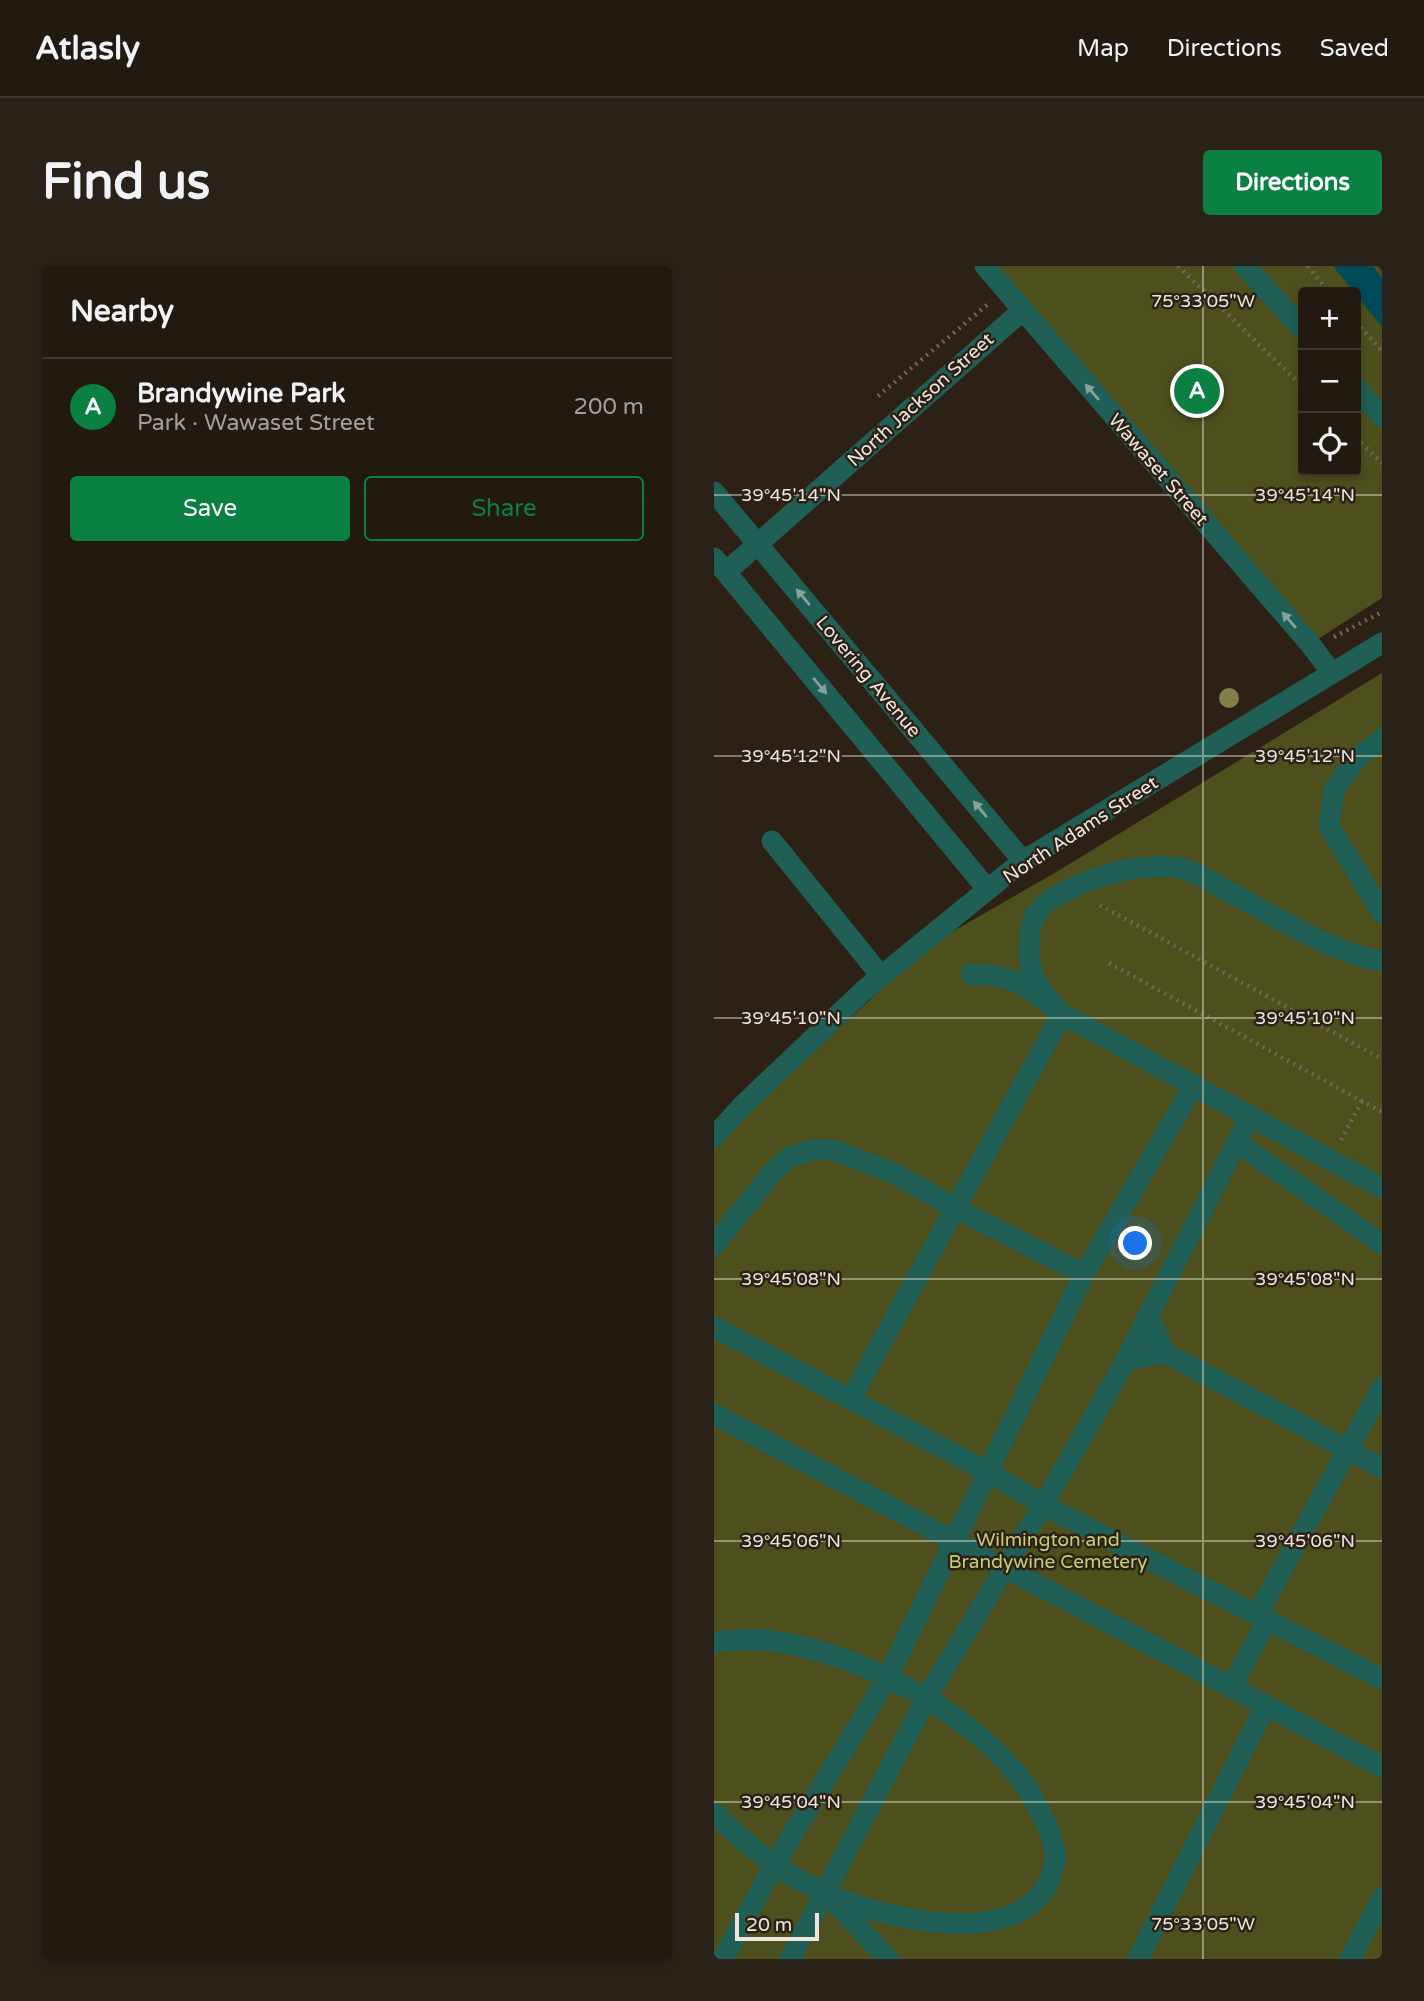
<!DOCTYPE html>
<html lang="en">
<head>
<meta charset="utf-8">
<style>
	:root { --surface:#221910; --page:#2a2219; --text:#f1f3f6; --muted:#a2a09f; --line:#3f3830; --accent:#0b8043 }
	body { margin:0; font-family:"Varela Round",sans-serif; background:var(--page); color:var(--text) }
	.controls { position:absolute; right:21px; top:21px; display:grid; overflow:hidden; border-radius:7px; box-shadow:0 4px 10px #0003 }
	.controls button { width:63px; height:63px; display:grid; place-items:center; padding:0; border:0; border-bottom:2px solid var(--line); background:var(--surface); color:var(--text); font:35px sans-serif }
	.scale { position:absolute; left:21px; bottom:18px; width:84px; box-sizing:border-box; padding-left:7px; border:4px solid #eee6de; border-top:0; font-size:19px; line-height:24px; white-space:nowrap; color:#eee6de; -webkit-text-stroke:5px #2d2115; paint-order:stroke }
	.you { position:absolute; left:422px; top:978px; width:24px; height:24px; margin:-18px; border:5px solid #fff; border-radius:50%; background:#1a73e8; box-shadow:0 0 0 10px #1a73e833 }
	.badge { display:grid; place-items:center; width:46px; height:46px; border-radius:50%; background:var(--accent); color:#fff; font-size:23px; font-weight:700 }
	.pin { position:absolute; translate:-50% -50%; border:4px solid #fff; box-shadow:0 2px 7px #0006 }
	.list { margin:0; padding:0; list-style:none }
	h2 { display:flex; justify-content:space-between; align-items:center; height:91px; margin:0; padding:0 28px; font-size:30px }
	h2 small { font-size:23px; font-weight:400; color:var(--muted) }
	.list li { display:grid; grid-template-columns:46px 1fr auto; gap:21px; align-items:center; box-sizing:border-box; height:98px; padding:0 28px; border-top:2px solid var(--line) }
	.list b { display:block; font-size:26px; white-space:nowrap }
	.list p { margin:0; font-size:23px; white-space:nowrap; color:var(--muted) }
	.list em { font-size:23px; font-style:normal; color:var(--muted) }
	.actions { display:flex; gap:14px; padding:21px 28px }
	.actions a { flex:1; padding:16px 0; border:2px solid var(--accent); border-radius:7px; text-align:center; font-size:24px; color:var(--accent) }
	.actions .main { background:var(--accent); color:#fff }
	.icon { flex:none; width:38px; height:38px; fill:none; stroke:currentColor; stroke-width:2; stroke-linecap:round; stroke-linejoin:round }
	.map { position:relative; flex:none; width:668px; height:1693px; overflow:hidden; border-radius:7px }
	header { display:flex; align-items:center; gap:42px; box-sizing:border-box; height:98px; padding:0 35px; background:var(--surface); border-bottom:2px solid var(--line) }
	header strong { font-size:33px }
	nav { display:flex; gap:38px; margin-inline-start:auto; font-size:24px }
	.intro { display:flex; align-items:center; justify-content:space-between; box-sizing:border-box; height:168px; padding:0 42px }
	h1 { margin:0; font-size:49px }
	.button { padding:18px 32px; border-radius:7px; background:var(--accent); color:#fff; font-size:24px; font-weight:700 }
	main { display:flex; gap:42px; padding:0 42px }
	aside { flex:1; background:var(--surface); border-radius:7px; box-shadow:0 4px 10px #0003 }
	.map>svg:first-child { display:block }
	.green { fill:#4d501d; fill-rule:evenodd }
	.water { fill:#004a5a }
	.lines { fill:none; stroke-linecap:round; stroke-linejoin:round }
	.path { stroke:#72675d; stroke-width:4.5; stroke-dasharray:2 5; stroke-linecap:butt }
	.minor { stroke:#205f55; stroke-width:21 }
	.tree { fill:#818049 }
	.oneway { fill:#87a29a }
	.ticks { fill:none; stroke:#eee6de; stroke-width:2; stroke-opacity:0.45 }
	.labels { text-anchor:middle; stroke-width:5; stroke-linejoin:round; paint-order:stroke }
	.street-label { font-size:19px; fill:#eee6de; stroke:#2d2115 }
	.park-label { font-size:19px; fill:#c6ce73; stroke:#2d2115 }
	.ticks-label { font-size:18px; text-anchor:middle; fill:#eee6de; stroke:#2d2115; stroke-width:5; stroke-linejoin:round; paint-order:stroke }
</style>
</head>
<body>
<header>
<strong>Atlasly</strong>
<nav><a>Map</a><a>Directions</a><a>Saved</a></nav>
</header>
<div class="intro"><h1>Find us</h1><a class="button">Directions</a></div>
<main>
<aside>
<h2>Nearby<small></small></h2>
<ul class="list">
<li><span class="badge">A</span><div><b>Brandywine Park</b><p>Park · Wawaset Street</p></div><em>200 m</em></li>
</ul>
<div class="actions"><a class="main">Save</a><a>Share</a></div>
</aside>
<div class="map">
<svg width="668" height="1693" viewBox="0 0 668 1693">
	<rect width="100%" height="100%" fill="#2d2115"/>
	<!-- green -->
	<g class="green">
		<path d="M 271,0 L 668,0 L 668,332 L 596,378 ZM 589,26 L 642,26 L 642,205 L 589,205 Z"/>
		<path d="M 668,407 L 668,1690 L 667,1693 L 0,1693 L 0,878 L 215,679 L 344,605 Z"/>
	</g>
	<!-- water -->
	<path class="water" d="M 619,0 L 659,0 L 668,12 L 668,61 Z"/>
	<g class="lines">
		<!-- path -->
		<g class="path">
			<path d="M 464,0 L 589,121"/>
			<path d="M 594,0 L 614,26"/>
			<path d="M 642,56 L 668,85"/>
			<path d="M 164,130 L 273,39"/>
			<path d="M 642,172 L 668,197"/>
			<path d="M 620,371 L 668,346"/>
			<path d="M 386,639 L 668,793"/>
			<path d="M 395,697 L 668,846"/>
			<path d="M 627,874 L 648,835"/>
		</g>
		<!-- minor -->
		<g class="minor">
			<path d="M 271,0 L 596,378 L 618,407"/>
			<path d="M 531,0 L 589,64"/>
			<path d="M 642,122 L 668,151"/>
			<path d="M 0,226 L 309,595"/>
			<path d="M 0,292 L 274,624"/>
			<path d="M 12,306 L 308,45"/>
			<path d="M 668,473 L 644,491 L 620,523 L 615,560 L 668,647"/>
			<path d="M 58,575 L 167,710"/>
			<path d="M 668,695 C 618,688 558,648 513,625 C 499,617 481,605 465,602 C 430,596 386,608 356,623 C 328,636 316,646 315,678 C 313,707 327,728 348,748 L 668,922"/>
			<path d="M 0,871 L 29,839 L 149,725 L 309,595 L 668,377"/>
			<path d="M 522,876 L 668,978"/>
			<path d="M 0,979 L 58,907 L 76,891 L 99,884 L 120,884 L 181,908 L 241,942 L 370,1008"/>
			<path d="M 0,1061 L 274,1206 L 329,1239 L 668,1413"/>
			<path d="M 451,1087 L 668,1202"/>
			<path d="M 412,1094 L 451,1087 L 434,1049"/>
			<path d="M 137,1132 L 348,748 C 314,722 301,708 257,708"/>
			<path d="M 0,1148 L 668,1501"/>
			<path d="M 543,1349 L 668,1121"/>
			<path d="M 0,1376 C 19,1374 39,1372 58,1375 C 151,1387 290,1460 328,1550 C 334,1562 343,1582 341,1595 C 325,1692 171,1654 111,1627 C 68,1608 33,1580 0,1547"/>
			<path d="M 518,1420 L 553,1354"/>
			<path d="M 116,1631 L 174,1693"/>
			<path d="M 9,1693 L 60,1599 L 174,1411 L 370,1008 L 480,819"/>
			<path d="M 76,1693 L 212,1433 L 329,1239 L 412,1094 L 536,850"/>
			<path d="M 424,1693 L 552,1439"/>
			<path d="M 636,1693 L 668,1632"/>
		</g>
	</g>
	<!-- trees -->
	<circle class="tree" cx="515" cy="432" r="10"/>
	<!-- one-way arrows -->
	<defs><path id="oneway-solid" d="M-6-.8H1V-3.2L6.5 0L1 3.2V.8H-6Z" transform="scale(1.75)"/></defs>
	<g class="oneway">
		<use href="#oneway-solid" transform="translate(378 126) rotate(-131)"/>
		<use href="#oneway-solid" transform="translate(89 331) rotate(-130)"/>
		<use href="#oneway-solid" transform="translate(575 354) rotate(-131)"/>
		<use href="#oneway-solid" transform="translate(106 420) rotate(50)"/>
		<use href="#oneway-solid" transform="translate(266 543) rotate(-130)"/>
	</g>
	<!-- ticks -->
	<path class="ticks" d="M 489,0 L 489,1693M 0,229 L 668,229M 0,490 L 668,490M 0,752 L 668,752M 0,1013 L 668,1013M 0,1275 L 668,1275M 0,1536 L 668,1536"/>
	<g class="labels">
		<!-- street labels -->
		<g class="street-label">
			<text transform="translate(206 133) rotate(-42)" y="7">North Jackson Street</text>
			<text transform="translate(445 203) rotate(49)" y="7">Wawaset Street</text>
			<text transform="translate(155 410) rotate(50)" y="7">Lovering Avenue</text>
			<text transform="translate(366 563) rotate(-33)" y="7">North Adams Street</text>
		</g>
		<!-- park labels -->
		<g class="park-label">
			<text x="334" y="1280">Wilmington and<tspan x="334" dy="22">Brandywine Cemetery</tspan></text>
		</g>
	</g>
	<g class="ticks-label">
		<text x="489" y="41">75°33'05"W</text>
		<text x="77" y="235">39°45'14"N</text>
		<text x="591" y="235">39°45'14"N</text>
		<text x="77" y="496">39°45'12"N</text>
		<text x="591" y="496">39°45'12"N</text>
		<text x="77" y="758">39°45'10"N</text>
		<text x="591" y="758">39°45'10"N</text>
		<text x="77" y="1019">39°45'08"N</text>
		<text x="591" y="1019">39°45'08"N</text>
		<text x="77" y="1281">39°45'06"N</text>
		<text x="591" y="1281">39°45'06"N</text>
		<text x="77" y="1542">39°45'04"N</text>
		<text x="591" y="1542">39°45'04"N</text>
		<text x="489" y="1664">75°33'05"W</text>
	</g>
</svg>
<div class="controls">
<button>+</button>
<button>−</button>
<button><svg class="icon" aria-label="locate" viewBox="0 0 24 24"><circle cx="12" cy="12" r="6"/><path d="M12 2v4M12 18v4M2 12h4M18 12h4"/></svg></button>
</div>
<div class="scale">20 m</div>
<div class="you"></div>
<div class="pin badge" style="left:483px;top:125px">A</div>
</div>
</main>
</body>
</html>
